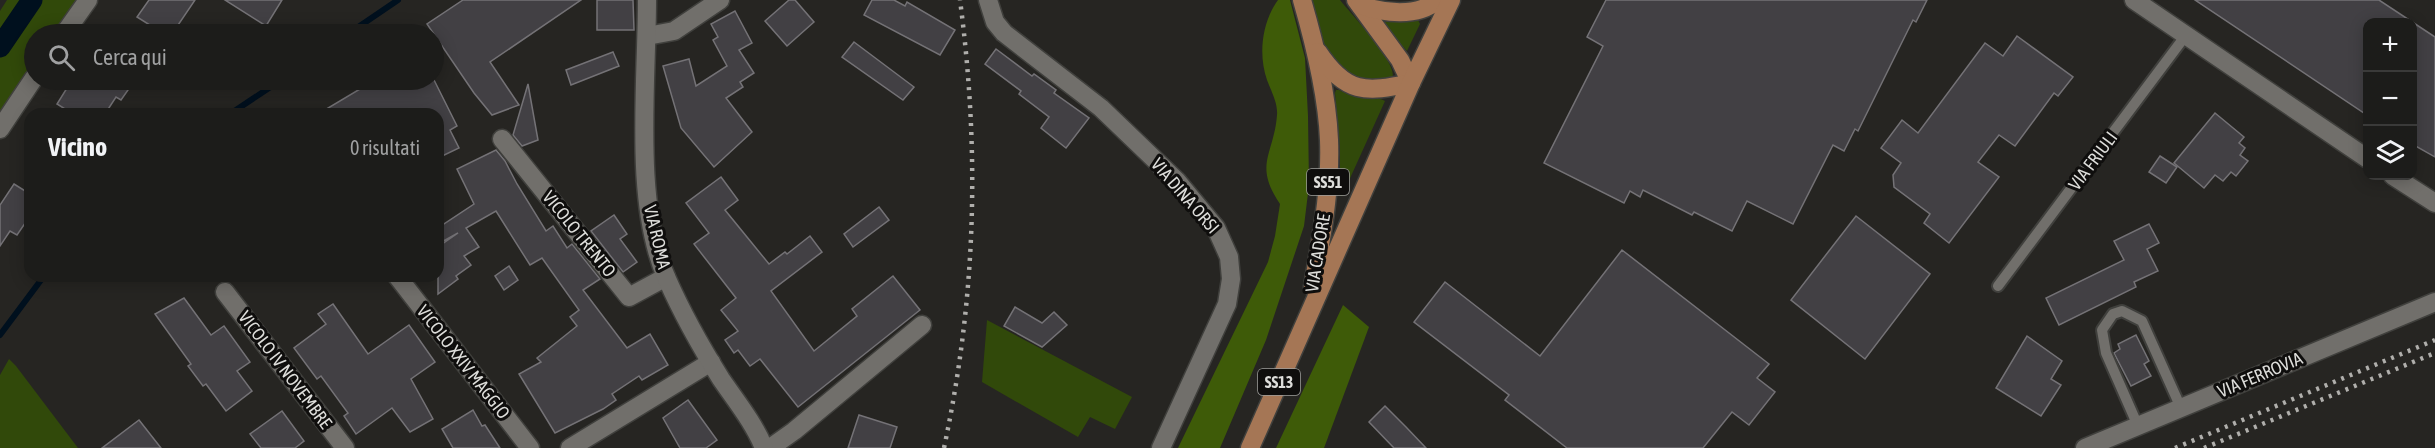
<!DOCTYPE html>
<html lang="it">
<head>
<meta charset="utf-8">
<style>
	:root { --surface:#1c1c1a; --page:#252523; --text:#f1f3f6; --muted:#a0a1a2; --line:#3a3a39 }
	body { margin:0; font-family:"Asap Condensed",sans-serif; background:var(--page); color:var(--text) }
	.controls { position:absolute; right:18px; top:18px; display:grid; overflow:hidden; border-radius:12px; box-shadow:0 3px 15px #0003 }
	.controls button { width:54px; height:54px; display:grid; place-items:center; padding:0; border:0; border-bottom:2px solid var(--line); background:var(--surface); color:var(--text); font:30px sans-serif }
	.list { margin:0; padding:0; list-style:none }
	h2 { display:flex; justify-content:space-between; align-items:center; height:78px; margin:0; padding:0 24px; font-size:26px }
	h2 small { font-size:20px; font-weight:400; color:var(--muted) }
	.icon { flex:none; width:33px; height:33px; fill:none; stroke:currentColor; stroke-width:2; stroke-linecap:round; stroke-linejoin:round }
	.map { position:relative; flex:none; width:2435px; height:448px; overflow:hidden }
	.search { position:absolute; background:var(--surface); box-shadow:0 3px 15px #0003; left:24px; top:24px; width:420px; height:66px; display:flex; align-items:center; gap:15px; box-sizing:border-box; padding:0 21px; border-radius:33px; color:var(--muted); font-size:22px }
	.panel { position:absolute; background:var(--surface); box-shadow:0 3px 15px #0003; left:24px; top:108px; width:420px; height:174px; border-radius:18px }
	.map>svg:first-child { display:block }
	.green { fill:#31490a }
	.forest { fill:#3e5b08 }
	.lines { fill:none; stroke-linecap:round; stroke-linejoin:round }
	.stream { stroke:#00101e; stroke-width:6 }
	.canal { stroke:#00101e; stroke-width:21 }
	.building { fill:#424044; stroke:#747276; stroke-width:1.5 }
	.service-casing { stroke:#40403d; stroke-width:14 }
	.minor-casing { stroke:#40403d; stroke-width:21 }
	.tertiary-casing { stroke:#40403d; stroke-width:21 }
	.primary-casing { stroke:#40403d; stroke-width:21 }
	.service { stroke:#716f6b; stroke-width:10 }
	.minor { stroke:#716f6b; stroke-width:18 }
	.tertiary { stroke:#716f6b; stroke-width:18 }
	.primary { stroke:#a57655; stroke-width:18 }
	.rail { stroke:#b0afac; stroke-width:4.5; stroke-dasharray:3 6; stroke-linecap:butt }
	.labels { text-anchor:middle; stroke-width:6; stroke-linejoin:round; paint-order:stroke }
	.shield { fill:#0f0e0d; stroke:#9f9f9c; stroke-width:1.5 }
	.shield-label { font-size:16px; font-weight:bold; fill:#ddddda }
	.street-label { font-size:18px; fill:#ddddda; stroke:#0f0e0d }
</style>
</head>
<body>
<div class="map">
<svg width="2435" height="448" viewBox="0 0 2435 448">
	<rect width="100%" height="100%" fill="#262522"/>
	<!-- green -->
	<g class="green">
		<path d="M 7,0 L 79,0 L 56,34 L 34,34 L 34,67 L 0,119 L 0,11 Z"/>
		<path d="M 1312,0 L 1340,0 C 1352,15 1396,61 1393,77 C 1368,86 1337,75 1326,50 C 1319,35 1317,16 1312,0 Z"/>
		<path d="M 1418,20 L 1420,24 L 1407,51 L 1383,25 L 1385,22 Z"/>
		<path d="M 1339,90 C 1354,99 1379,96 1385,101 L 1342,196 L 1340,195 L 1340,149 L 1335,93 L 1336,90 Z"/>
		<path d="M 987,320 L 1132,397 L 1115,429 L 1090,417 L 1078,437 L 982,382 Z"/>
		<path d="M 9,359 L 16,366 L 78,448 L 0,448 L 0,375 Z"/>
	</g>
	<!-- forest -->
	<g class="forest">
		<path d="M 1278,0 L 1290,0 L 1305,58 L 1308,116 L 1309,185 L 1304,226 L 1266,340 L 1220,448 L 1178,448 L 1268,262 L 1275,236 L 1280,204 C 1253,164 1274,155 1277,115 C 1278,103 1271,91 1267,80 C 1258,54 1262,22 1278,0 Z"/>
		<path d="M 1343,305 L 1369,327 L 1324,448 L 1276,448 Z"/>
	</g>
	<g class="lines">
		<!-- stream -->
		<g class="stream">
			<path d="M 348,34 L 398,0"/>
			<path d="M 230,114 L 281,80"/>
			<path d="M 0,335 L 44,276"/>
		</g>
		<!-- canal -->
		<path class="canal" d="M 0,47 L 32,0"/>
	</g>
	<!-- building -->
	<g class="building">
		<path d="M 149,0 L 195,0 L 172,34 L 164,34 L 137,17 Z"/>
		<path d="M 225,0 L 282,0 L 266,26 Z"/>
		<path d="M 463,0 L 581,0 L 490,62 L 519,105 L 492,115 L 474,93 L 427,24 Z"/>
		<path d="M 597,0 L 633,0 L 634,30 L 597,30 Z"/>
		<path d="M 789,0 L 795,0 L 814,22 L 787,46 L 765,21 Z"/>
		<path d="M 872,0 L 894,0 L 905,6 L 907,2 L 955,30 L 940,55 L 864,15 Z"/>
		<path d="M 1606,0 L 1927,0 L 1916,22 L 1913,20 L 1858,131 L 1855,129 L 1844,151 L 1833,145 L 1793,224 L 1747,201 L 1732,231 L 1694,212 L 1692,215 L 1643,190 L 1640,197 L 1630,191 L 1624,203 L 1544,163 L 1603,46 L 1587,37 Z"/>
		<path d="M 2195,0 L 2379,0 L 2435,37 L 2435,157 L 2412,144 L 2412,22 L 2367,22 L 2367,115 Z"/>
		<path d="M 735,11 L 752,43 L 739,50 L 754,73 L 740,82 L 743,87 L 726,98 L 752,132 L 714,167 L 681,128 L 663,66 L 689,59 L 696,86 L 727,66 L 713,40 L 718,37 L 711,24 Z"/>
		<path d="M 2017,36 L 2073,77 L 2058,96 L 2054,93 L 2015,146 L 1999,135 L 1978,162 L 1999,177 L 1949,243 L 1924,223 L 1930,214 L 1894,187 L 1893,175 L 1901,163 L 1881,148 L 1902,120 L 1918,133 L 1985,43 L 2003,56 Z"/>
		<path d="M 854,42 L 914,87 L 903,100 L 842,57 Z"/>
		<path d="M 996,49 L 1032,76 L 1034,74 L 1056,90 L 1054,93 L 1089,118 L 1066,148 L 1041,128 L 1049,117 L 1019,94 L 1021,91 L 985,64 Z"/>
		<path d="M 613,52 L 619,66 L 571,85 L 566,70 Z"/>
		<path d="M 72,80 L 135,80 L 121,100 L 116,97 L 105,114 L 73,114 L 57,104 Z"/>
		<path d="M 375,80 L 434,80 L 457,126 L 450,130 L 459,148 L 438,158 L 438,114 L 318,114 Z"/>
		<path d="M 528,84 L 538,140 L 522,146 L 513,135 Z"/>
		<path d="M 2215,113 L 2244,137 L 2239,143 L 2245,148 L 2240,155 L 2248,161 L 2236,176 L 2231,172 L 2223,181 L 2215,175 L 2204,188 L 2174,163 Z"/>
		<path d="M 496,150 L 505,161 L 517,184 L 546,231 L 553,226 L 567,248 L 572,244 L 600,279 L 583,290 L 627,348 L 650,334 L 668,365 L 642,380 L 639,376 L 612,394 L 616,400 L 603,409 L 555,433 L 519,374 L 541,362 L 537,358 L 577,326 L 570,317 L 579,310 L 542,258 L 530,265 L 496,211 L 466,228 L 479,247 L 464,256 L 471,265 L 456,276 L 458,279 L 438,294 L 438,247 L 458,233 L 438,244 L 438,228 L 474,204 L 457,169 Z"/>
		<path d="M 2160,156 L 2177,167 L 2166,183 L 2149,172 Z"/>
		<path d="M 721,177 L 738,200 L 725,210 L 769,264 L 785,252 L 787,254 L 810,236 L 822,252 L 771,291 L 814,351 L 857,316 L 852,309 L 893,276 L 920,310 L 798,407 L 760,359 L 750,366 L 738,350 L 734,353 L 725,340 L 738,331 L 721,310 L 736,298 L 694,244 L 709,233 L 686,203 Z"/>
		<path d="M 14,184 L 30,194 L 30,216 L 17,235 L 10,231 L 0,246 L 0,205 Z"/>
		<path d="M 879,207 L 889,220 L 853,247 L 844,234 Z"/>
		<path d="M 614,215 L 627,234 L 620,239 L 637,262 L 623,272 L 591,231 Z"/>
		<path d="M 1856,216 L 1930,274 L 1865,359 L 1791,300 Z"/>
		<path d="M 2149,224 L 2159,243 L 2147,249 L 2158,271 L 2134,282 L 2136,287 L 2059,325 L 2046,298 L 2124,260 L 2114,241 Z"/>
		<path d="M 1622,250 L 1769,364 L 1757,378 L 1775,392 L 1749,425 L 1732,412 L 1703,448 L 1567,448 L 1505,400 L 1509,395 L 1414,322 L 1445,282 L 1540,356 Z"/>
		<path d="M 509,266 L 518,280 L 504,290 L 495,276 Z"/>
		<path d="M 184,298 L 211,335 L 224,326 L 250,362 L 237,371 L 252,391 L 226,411 L 206,384 L 203,386 L 188,366 L 191,364 L 155,314 Z"/>
		<path d="M 333,304 L 368,354 L 409,325 L 435,362 L 411,379 L 433,419 L 410,432 L 392,408 L 356,434 L 344,416 L 348,413 L 321,376 L 317,379 L 294,348 L 326,324 L 318,314 Z"/>
		<path d="M 1015,307 L 1042,323 L 1054,312 L 1067,325 L 1042,347 L 1004,326 Z"/>
		<path d="M 2136,335 L 2149,361 L 2144,364 L 2151,376 L 2131,386 L 2114,353 L 2120,349 L 2118,344 Z"/>
		<path d="M 2027,336 L 2062,361 L 2051,379 L 2061,385 L 2041,416 L 1996,388 Z"/>
		<path d="M 688,400 L 717,440 L 706,448 L 680,448 L 663,418 Z"/>
		<path d="M 1385,406 L 1406,427 L 1426,448 L 1394,448 L 1369,422 Z"/>
		<path d="M 473,410 L 482,426 L 485,425 L 500,448 L 453,448 L 442,429 Z"/>
		<path d="M 282,411 L 304,441 L 295,448 L 261,448 L 250,434 Z"/>
		<path d="M 859,415 L 897,427 L 890,448 L 848,448 Z"/>
		<path d="M 139,420 L 161,448 L 102,448 Z"/>
	</g>
	<g class="lines">
		<defs>
			<g id="service">
				<path d="M 1998,286 L 2186,35"/>
				<path d="M 2138,426 L 2106,353 L 2102,330 L 2113,314 L 2122,311 L 2142,321 L 2181,408"/>
			</g>
			<g id="minor">
				<path d="M 988,0 L 995,22 L 1004,33 L 1101,108 L 1177,181 L 1216,228 L 1229,257 L 1231,279 L 1227,304 L 1161,448"/>
				<path d="M 2134,0 L 2368,159"/>
				<path d="M 647,36 L 674,31 L 720,0"/>
				<path d="M 502,139 L 629,297 L 666,277"/>
				<path d="M 2393,176 L 2435,203"/>
				<path d="M 397,276 L 530,448"/>
				<path d="M 225,292 L 345,448"/>
				<path d="M 570,448 L 711,362"/>
				<path d="M 770,448 L 794,431 L 922,325"/>
				<path d="M 2085,448 L 2435,302"/>
			</g>
			<g id="tertiary">
				<path d="M 647,0 C 647,83 633,204 667,279 C 682,313 701,347 721,379 C 736,401 754,423 764,448"/>
				<path d="M 64,34 L 88,0"/>
				<path d="M 0,129 L 34,78"/>
			</g>
			<g id="primary">
				<path d="M 1302,0 C 1315,45 1327,93 1329,140 C 1331,190 1321,238 1313,287"/>
				<path d="M 1356,0 L 1400,60 L 1411,83"/>
				<path d="M 1360,5 C 1383,13 1417,18 1438,0"/>
				<path d="M 1318,52 C 1346,94 1365,93 1411,83"/>
				<path d="M 1250,448 L 1411,83 L 1451,0"/>
			</g>
		</defs>
		<!-- service casing -->
		<use href="#service" class="service-casing"/>
		<!-- minor casing -->
		<use href="#minor" class="minor-casing"/>
		<!-- tertiary casing -->
		<use href="#tertiary" class="tertiary-casing"/>
		<!-- primary casing -->
		<use href="#primary" class="primary-casing"/>
		<!-- service -->
		<use href="#service" class="service"/>
		<!-- minor -->
		<use href="#minor" class="minor"/>
		<!-- tertiary -->
		<use href="#tertiary" class="tertiary"/>
		<!-- primary -->
		<use href="#primary" class="primary"/>
		<!-- rail -->
		<g class="rail">
			<path d="M 944,448 C 976,297 980,153 960,0"/>
			<path d="M 2175,448 L 2435,340"/>
			<path d="M 2204,448 L 2435,353"/>
		</g>
	</g>
	<g class="labels">
		<!-- shield labels -->
		<g class="shield">
			<rect x="1307" y="169" width="42" height="26" rx="4.5"/>
			<rect x="1258" y="369" width="42" height="26" rx="4.5"/>
		</g>
		<g class="shield-label">
			<text x="1328" y="188">SS51</text>
			<text x="1279" y="388">SS13</text>
		</g>
		<!-- street labels -->
		<g class="street-label">
			<text transform="translate(2093 161) rotate(-53)" y="6">VIA FRIULI</text>
			<text transform="translate(1185 196) rotate(49)" y="6">VIA DINA ORSI</text>
			<text transform="translate(579 234) rotate(51)" y="6">VICOLO TRENTO</text>
			<text transform="translate(657 237) rotate(77)" y="6">VIA ROMA</text>
			<text transform="translate(1318 253) rotate(-81)" y="6">VIA CADORE</text>
			<text transform="translate(463 362) rotate(52)" y="6">VICOLO XXIV MAGGIO</text>
			<text transform="translate(285 370) rotate(53)" y="6">VICOLO IV NOVEMBRE</text>
			<text transform="translate(2260 375) rotate(-23)" y="6">VIA FERROVIA</text>
		</g>
	</g>
</svg>
<div class="controls">
<button>+</button>
<button>−</button>
<button><svg class="icon" aria-label="layers" viewBox="0 0 24 24"><path d="M12 4l9 5-9 5-9-5zM3 14l9 5 9-5"/></svg></button>
</div>
<div class="search"><svg class="icon" aria-label="search" viewBox="0 0 24 24"><circle cx="10" cy="10" r="6"/><path d="M15 15l6 6"/></svg>Cerca qui</div>
<section class="panel">
<h2>Vicino<small>0 risultati</small></h2>
<ul class="list">
</ul>
</section>
</div>
</body>
</html>
